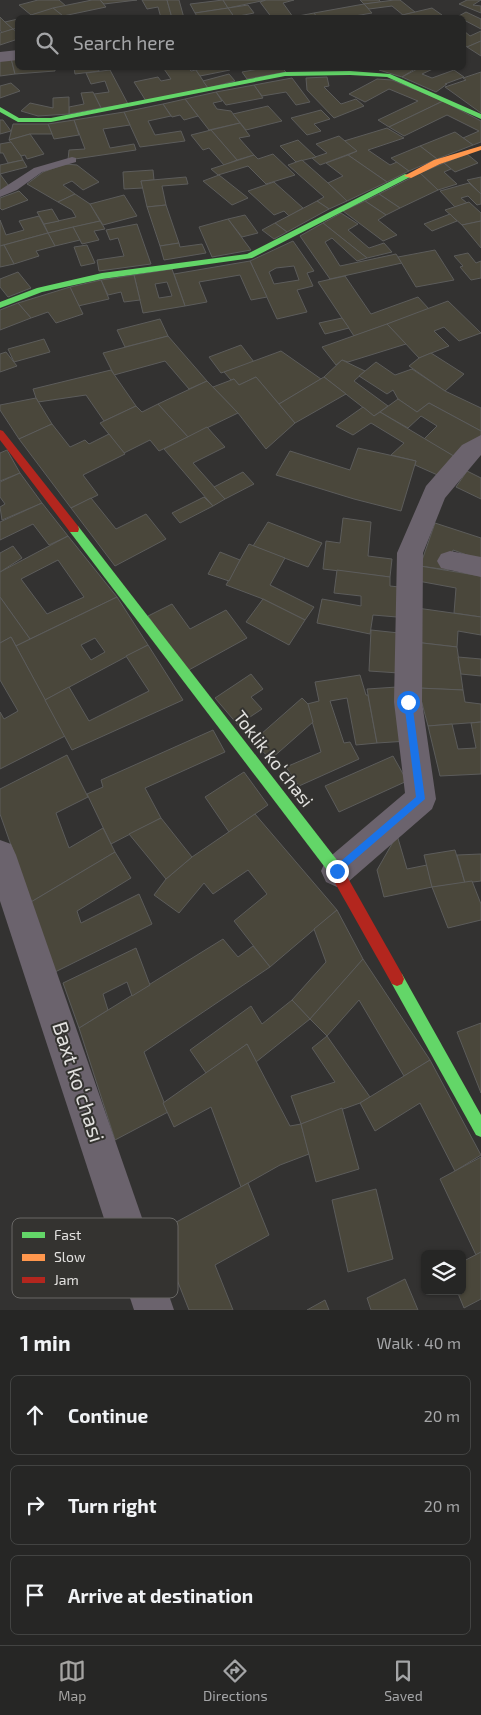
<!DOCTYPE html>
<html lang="en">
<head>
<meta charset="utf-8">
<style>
	:root { --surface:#262625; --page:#2e2e2d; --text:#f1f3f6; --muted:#a4a5a7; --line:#424342; --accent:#a5a4a2 }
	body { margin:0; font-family:"Exo 2",sans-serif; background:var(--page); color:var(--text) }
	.controls { position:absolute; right:15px; bottom:15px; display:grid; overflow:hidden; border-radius:8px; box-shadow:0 1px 4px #0004 }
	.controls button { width:45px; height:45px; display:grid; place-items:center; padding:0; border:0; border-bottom:1px solid var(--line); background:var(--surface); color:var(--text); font:25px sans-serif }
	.stop { position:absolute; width:15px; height:15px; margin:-11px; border:4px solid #1a73e8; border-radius:50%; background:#fff }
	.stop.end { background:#1a73e8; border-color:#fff; box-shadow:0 1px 5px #0008 }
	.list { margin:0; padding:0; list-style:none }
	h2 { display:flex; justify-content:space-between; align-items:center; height:65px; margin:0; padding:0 20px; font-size:21px }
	h2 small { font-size:16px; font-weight:400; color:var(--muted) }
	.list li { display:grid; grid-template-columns:32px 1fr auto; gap:15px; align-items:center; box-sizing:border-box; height:80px; margin:0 10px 10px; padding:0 10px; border:1px solid var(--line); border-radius:8px }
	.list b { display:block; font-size:19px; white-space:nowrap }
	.list em { font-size:16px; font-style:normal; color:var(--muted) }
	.icon { flex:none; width:28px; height:28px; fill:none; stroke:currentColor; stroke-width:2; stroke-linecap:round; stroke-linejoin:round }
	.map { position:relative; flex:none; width:481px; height:1310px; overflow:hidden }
	.search { position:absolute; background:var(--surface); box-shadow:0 1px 4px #0004; left:15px; right:15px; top:15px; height:55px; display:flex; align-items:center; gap:12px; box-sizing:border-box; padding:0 18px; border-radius:8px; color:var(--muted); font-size:19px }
	.sheet { height:335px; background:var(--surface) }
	nav { display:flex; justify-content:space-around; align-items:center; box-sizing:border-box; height:70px; border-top:1px solid var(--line); background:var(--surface); font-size:14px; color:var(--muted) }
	nav a { display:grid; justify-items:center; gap:2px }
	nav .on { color:var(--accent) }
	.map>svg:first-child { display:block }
	.building { fill:#4a473b; stroke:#5c5c5b; fill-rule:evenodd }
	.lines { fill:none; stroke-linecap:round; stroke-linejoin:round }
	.lane { fill:#6b636d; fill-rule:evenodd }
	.street { fill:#6b636d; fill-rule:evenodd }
	.fast { fill:#63d668; fill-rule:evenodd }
	.slow { fill:#ff974d; fill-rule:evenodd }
	.jam { fill:#b3261e; fill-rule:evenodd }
	.route { fill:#1a73e8 }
	.labels { text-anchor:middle; stroke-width:4; stroke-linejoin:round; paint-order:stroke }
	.street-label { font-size:18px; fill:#e2e1df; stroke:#343330 }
	.near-street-label { font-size:21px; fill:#e2e1df; stroke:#343330 }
	.key { fill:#343330; stroke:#686765; stroke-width:1 }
	.key-label { font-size:14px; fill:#e2e1df }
</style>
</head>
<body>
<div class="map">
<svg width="481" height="1310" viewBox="0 0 481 1310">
	<rect width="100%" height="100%" fill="#333231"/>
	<!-- building -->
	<g class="building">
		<path d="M 38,0 L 59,0 L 66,6 L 31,15 L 19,5 Z"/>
		<path d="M 92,0 L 100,0 L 106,7 L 63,16 L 53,8 Z"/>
		<path d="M 100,0 L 137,0 L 104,4 Z"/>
		<path d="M 142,0 L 167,0 L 172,18 L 161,18 L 158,7 L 147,9 Z"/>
		<path d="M 167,0 L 179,0 L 184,18 L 172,18 Z"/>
		<path d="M 223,0 L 228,8 L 195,13 L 190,4 Z"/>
		<path d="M 223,0 L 266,0 L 228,8 Z"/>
		<path d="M 266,0 L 294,0 L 283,3 L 293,17 L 314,13 L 318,18 L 272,18 L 260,2 Z"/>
		<path d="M 360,0 L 379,0 L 381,2 L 364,4 Z"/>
		<path d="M 394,0 L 400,0 L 415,12 L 403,15 L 392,6 L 369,9 L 364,4 Z"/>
		<path d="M 467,0 L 481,0 L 473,5 L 481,6 L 481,13 L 459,4 Z"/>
		<path d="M 364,4 L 372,13 L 343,18 L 318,18 L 314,13 Z"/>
		<path d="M 248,5 L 254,13 L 234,17 L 228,8 Z"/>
		<path d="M 53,8 L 63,16 L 22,18 L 31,15 Z"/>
		<path d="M 228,8 L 235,18 L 198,18 L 195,13 Z"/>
		<path d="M 432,8 L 442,15 L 434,18 L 398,16 Z"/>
		<path d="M 466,12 L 481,19 L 481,29 L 464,20 L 464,18 L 457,17 Z"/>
		<path d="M 0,17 L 5,22 L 13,29 L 2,33 L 0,30 Z"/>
		<path d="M 18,19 L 18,28 L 13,29 L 5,22 Z"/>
		<path d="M 13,29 L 18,33 L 18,43 L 15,40 L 0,45 L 0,33 Z"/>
		<path d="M 464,31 L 470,36 L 481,31 L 481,41 L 467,47 L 464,45 Z"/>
		<path d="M 481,41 L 481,56 L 467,47 Z"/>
		<path d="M 11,58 L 15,74 L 0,76 L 0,59 Z"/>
		<path d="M 11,58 L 18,58 L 18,68 L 55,68 L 55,71 L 15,74 Z"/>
		<path d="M 74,68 L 98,68 L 99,71 L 75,74 Z"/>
		<path d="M 173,68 L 188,68 L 191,71 L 196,70 L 208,88 L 146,101 L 134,82 L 158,77 L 161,81 L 171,79 L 164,69 Z"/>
		<path d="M 208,68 L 228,68 L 230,70 L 200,76 L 196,70 Z"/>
		<path d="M 264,68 L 282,68 L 286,72 L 247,79 L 242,72 Z"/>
		<path d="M 382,68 L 406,68 L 413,70 L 402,77 L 379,70 Z"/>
		<path d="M 419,68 L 435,68 L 422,74 L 432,78 L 454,70 L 464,77 L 445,84 L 447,84 L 436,92 L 402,77 Z"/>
		<path d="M 110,70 L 128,104 L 101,108 L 94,94 L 109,92 L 105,81 L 91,84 L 86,73 Z"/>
		<path d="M 481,72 L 481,113 L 445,87 L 466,80 L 463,78 Z"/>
		<path d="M 229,74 L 235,81 L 208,88 L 203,81 Z"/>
		<path d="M 327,77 L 329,86 L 324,87 L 341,104 L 356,99 L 364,106 L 334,118 L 307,90 L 306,78 Z"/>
		<path d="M 292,78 L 310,102 L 296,105 L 286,92 L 262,96 L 254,85 Z"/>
		<path d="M 377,79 L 392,80 L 443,101 L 389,127 L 378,120 L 418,101 L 389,89 L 365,102 L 349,94 Z"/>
		<path d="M 11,83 L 20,91 L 0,98 L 0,86 Z"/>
		<path d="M 254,85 L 263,98 L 226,105 L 216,92 Z"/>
		<path d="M 93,92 L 101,108 L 69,114 L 69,107 L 84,104 L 81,93 Z"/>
		<path d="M 216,92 L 222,101 L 213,103 L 217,109 L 231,111 L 240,123 L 209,130 L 185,99 Z"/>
		<path d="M 69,97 L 69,114 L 38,116 L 21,111 L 30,103 L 53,108 L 53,98 Z"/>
		<path d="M 185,99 L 198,116 L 184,120 L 180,115 L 172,117 L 163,104 Z"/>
		<path d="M 443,101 L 481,121 L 481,142 L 473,145 L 463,138 L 479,131 L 447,115 L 404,136 L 389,127 Z"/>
		<path d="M 163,104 L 171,116 L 148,121 L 155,135 L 181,131 L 185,141 L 140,147 L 124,112 Z"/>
		<path d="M 268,106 L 282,121 L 246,130 L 233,114 Z"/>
		<path d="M 321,110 L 330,119 L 314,124 L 321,131 L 307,135 L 291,118 Z"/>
		<path d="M 124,112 L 130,125 L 103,129 L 110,148 L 134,144 L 136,150 L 68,160 L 69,150 L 85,149 L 74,120 Z"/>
		<path d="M 0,120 L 3,120 L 11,131 L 0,134 Z"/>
		<path d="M 74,120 L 79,135 L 54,139 L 48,124 Z"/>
		<path d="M 240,123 L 250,136 L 239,138 L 254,155 L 237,160 L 211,130 Z"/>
		<path d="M 13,124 L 48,124 L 52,134 L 30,134 L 9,140 Z"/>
		<path d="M 387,128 L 404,138 L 368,150 L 390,165 L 397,162 L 409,171 L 387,182 L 348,155 L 357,151 L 344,141 Z"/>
		<path d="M 211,130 L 237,160 L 224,165 L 209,148 L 203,150 L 191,135 Z"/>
		<path d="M 455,132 L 473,145 L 437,159 L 420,146 Z"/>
		<path d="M 30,134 L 44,154 L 27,159 L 25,155 L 21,156 L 9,140 Z"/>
		<path d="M 339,136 L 357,151 L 320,165 L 312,158 L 327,153 L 316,144 Z"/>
		<path d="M 298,140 L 316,157 L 296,162 L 280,146 Z"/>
		<path d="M 11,142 L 21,156 L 23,160 L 8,163 L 3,153 L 0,153 L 0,144 Z"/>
		<path d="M 420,146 L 437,159 L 409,171 L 391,158 Z"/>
		<path d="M 273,154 L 295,175 L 266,184 L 248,166 L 218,175 L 211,169 L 254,155 L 258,159 Z"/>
		<path d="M 467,154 L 478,163 L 455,172 L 444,163 Z"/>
		<path d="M 348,155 L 387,182 L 347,201 L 328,183 L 343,176 L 326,163 Z"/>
		<path d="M 23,160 L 27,167 L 0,174 L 0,165 Z"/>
		<path d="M 302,160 L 328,183 L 347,201 L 329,209 L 317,201 L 324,197 L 288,165 Z"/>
		<path d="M 444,163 L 451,169 L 444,172 L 457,184 L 438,190 L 420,173 Z"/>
		<path d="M 65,164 L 77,165 L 99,182 L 83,190 L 72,181 L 63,185 L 75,194 L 58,202 L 27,184 L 43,172 Z"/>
		<path d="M 153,170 L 154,180 L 141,181 L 143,188 L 124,189 L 123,172 Z"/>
		<path d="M 420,173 L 438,190 L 400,208 L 379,194 Z"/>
		<path d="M 0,174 L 11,189 L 0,192 Z"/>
		<path d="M 219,175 L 248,198 L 232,205 L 203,181 Z"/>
		<path d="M 186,177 L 188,184 L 162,186 L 166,205 L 147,207 L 141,181 Z"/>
		<path d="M 481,177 L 481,194 L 467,180 Z"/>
		<path d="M 274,182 L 303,208 L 289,216 L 284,211 L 274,215 L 248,191 Z"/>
		<path d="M 469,183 L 481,194 L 481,204 L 477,205 L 468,196 L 461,198 L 467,203 L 455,207 L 440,191 Z"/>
		<path d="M 19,191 L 28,200 L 2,210 L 0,208 L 0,198 Z"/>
		<path d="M 75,194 L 90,204 L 100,221 L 48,233 L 44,224 L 76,217 L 72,210 L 58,202 Z"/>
		<path d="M 379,194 L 400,208 L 386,215 L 365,201 Z"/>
		<path d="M 124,195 L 137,216 L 103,225 L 90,204 Z"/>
		<path d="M 317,201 L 329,209 L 287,232 L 275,223 Z"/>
		<path d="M 365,201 L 386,215 L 378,220 L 397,235 L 383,241 L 343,211 Z"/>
		<path d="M 469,202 L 481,213 L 481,221 L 462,225 L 445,210 Z"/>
		<path d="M 166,205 L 179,243 L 160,246 L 147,207 Z"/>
		<path d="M 52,209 L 59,221 L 44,224 L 37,212 Z"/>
		<path d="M 341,213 L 358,224 L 348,230 L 369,248 L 384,243 L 392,252 L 367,258 L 323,223 Z"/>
		<path d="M 450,214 L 457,221 L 432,231 L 424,224 Z"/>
		<path d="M 245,215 L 258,233 L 242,237 L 228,219 Z"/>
		<path d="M 39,216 L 48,233 L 0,246 L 0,220 L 6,235 L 24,230 L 19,221 Z"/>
		<path d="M 228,219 L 251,250 L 212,257 L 199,227 Z"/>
		<path d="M 100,221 L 105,229 L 94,231 L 99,240 L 82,244 L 73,227 Z"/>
		<path d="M 481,221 L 481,248 L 462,225 Z"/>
		<path d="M 275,223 L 287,232 L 274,239 L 262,230 Z"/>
		<path d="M 323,223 L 367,258 L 357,261 L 332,238 L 325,242 L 340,266 L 396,254 L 402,263 L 330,279 L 300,236 Z"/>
		<path d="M 137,224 L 151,264 L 99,271 L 97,260 L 124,256 L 118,238 L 110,240 L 106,230 Z"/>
		<path d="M 73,227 L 80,240 L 55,246 L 48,233 Z"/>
		<path d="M 48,233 L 55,246 L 36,251 L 39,256 L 14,264 L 4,245 Z"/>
		<path d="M 293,241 L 314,271 L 307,273 L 313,286 L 297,290 L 307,312 L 277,319 L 250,261 ZM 294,266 L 299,280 L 274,284 L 269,272 L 276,268 Z"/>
		<path d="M 179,243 L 180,247 L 202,244 L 206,253 L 164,260 L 160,246 Z"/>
		<path d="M 4,245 L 14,264 L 0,267 L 0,246 Z"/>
		<path d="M 87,245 L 95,263 L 81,266 L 74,247 Z"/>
		<path d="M 435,250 L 454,280 L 416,287 L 398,257 Z"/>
		<path d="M 468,253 L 476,263 L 481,261 L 481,278 L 471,280 L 460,267 L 463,266 L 454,256 Z"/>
		<path d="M 250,261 L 267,297 L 251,300 L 240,275 L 199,282 L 207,302 L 185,306 L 174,274 Z"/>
		<path d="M 172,269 L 185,306 L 143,313 L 134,275 ZM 167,282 L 172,296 L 159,298 L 155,284 Z"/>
		<path d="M 18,272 L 31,288 L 8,297 L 0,287 L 0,279 Z"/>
		<path d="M 134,275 L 140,300 L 124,302 L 121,292 L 108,295 L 101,280 Z"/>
		<path d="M 345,276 L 371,314 L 418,297 L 429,309 L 354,336 L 318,282 Z"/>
		<path d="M 101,280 L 109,299 L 78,306 L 70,287 Z"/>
		<path d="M 70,287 L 83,314 L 56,323 L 48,312 L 31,318 L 18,303 Z"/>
		<path d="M 448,301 L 481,333 L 459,341 L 444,327 L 434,331 L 449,346 L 419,358 L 387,324 Z"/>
		<path d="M 18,303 L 31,318 L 0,330 L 0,310 Z"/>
		<path d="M 342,318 L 349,328 L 325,334 L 319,323 Z"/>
		<path d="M 160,319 L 168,336 L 125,347 L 117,330 Z"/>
		<path d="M 387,324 L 406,344 L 348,362 L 342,360 L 336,365 L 322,347 Z"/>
		<path d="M 168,336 L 207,381 L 189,389 L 165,361 L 114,375 L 103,353 Z"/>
		<path d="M 44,339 L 50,352 L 14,362 L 8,349 Z"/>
		<path d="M 241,345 L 254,362 L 221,373 L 209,357 Z"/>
		<path d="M 281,351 L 321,379 L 279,404 L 256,377 L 239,385 L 234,379 L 231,380 L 224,372 Z"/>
		<path d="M 6,352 L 17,366 L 0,372 L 0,354 Z"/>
		<path d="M 431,353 L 464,374 L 445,391 L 409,366 L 419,358 Z"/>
		<path d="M 342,360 L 365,371 L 354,381 L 388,406 L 374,416 L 324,377 Z"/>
		<path d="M 376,362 L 395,375 L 412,369 L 445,391 L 481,408 L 481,431 L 429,403 L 417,412 L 398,399 L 393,390 L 387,394 L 359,376 Z"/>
		<path d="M 111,370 L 136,406 L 104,421 L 86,395 L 38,402 L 36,398 L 33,389 Z"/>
		<path d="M 256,377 L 295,423 L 266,449 L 238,413 L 213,387 L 234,379 L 239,385 Z"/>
		<path d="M 324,377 L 346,394 L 295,423 L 279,404 Z"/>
		<path d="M 207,381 L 238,413 L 188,437 L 158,404 Z"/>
		<path d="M 36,398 L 52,424 L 19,439 L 0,410 L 0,405 Z"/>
		<path d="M 398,399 L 417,412 L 429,403 L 481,431 L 481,436 L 457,458 L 424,439 L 437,426 L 421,416 L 408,428 L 380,412 Z"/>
		<path d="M 158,404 L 188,437 L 159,451 L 150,440 L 124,453 L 100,423 L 136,406 L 142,412 Z"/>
		<path d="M 363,407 L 374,416 L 380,412 L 457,458 L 442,477 L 415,465 L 416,461 L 391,455 L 404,443 L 371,423 L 353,435 L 336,426 Z"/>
		<path d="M 52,424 L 70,447 L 85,440 L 89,444 L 109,434 L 125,454 L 83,475 L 98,495 L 71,508 L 19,439 Z"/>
		<path d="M 207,427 L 225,447 L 193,463 L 225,499 L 213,506 L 164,449 Z"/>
		<path d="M 358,448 L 416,461 L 401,511 L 354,499 L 276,475 L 290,451 L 350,470 Z"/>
		<path d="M 7,450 L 20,473 L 0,481 L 0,453 Z"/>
		<path d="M 467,471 L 481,478 L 481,499 L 456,487 Z"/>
		<path d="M 243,472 L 254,484 L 225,499 L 214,487 Z"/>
		<path d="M 20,473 L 42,503 L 2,520 L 0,507 L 5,504 L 0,497 L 0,482 Z"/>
		<path d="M 204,497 L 213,506 L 180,523 L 172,513 Z"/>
		<path d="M 91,498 L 116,529 L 146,514 L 166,539 L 115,566 L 71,508 Z"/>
		<path d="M 42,503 L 68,536 L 49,545 L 33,524 L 0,540 L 0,522 Z"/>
		<path d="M 343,518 L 371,522 L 368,556 L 392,559 L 390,577 L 323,569 L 326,541 L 340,543 Z"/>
		<path d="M 268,522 L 322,543 L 308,567 L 253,546 Z"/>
		<path d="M 435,523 L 481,538 L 481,560 L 453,550 L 448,570 L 420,566 Z"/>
		<path d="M 68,536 L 117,597 L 30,639 L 0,597 L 0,572 ZM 58,560 L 84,597 L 47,614 L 21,579 Z"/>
		<path d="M 249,544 L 285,558 L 270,585 L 314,607 L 305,620 L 263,599 L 226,585 Z"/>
		<path d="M 13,546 L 22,558 L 0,572 L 0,553 Z"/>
		<path d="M 220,552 L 240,560 L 229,581 L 208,574 Z"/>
		<path d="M 420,566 L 481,576 L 481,617 L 454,613 L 456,588 L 418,581 Z"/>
		<path d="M 337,570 L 390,577 L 390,586 L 399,587 L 397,617 L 373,615 L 370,634 L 317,623 L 322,599 L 361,606 L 361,596 L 334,593 Z"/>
		<path d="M 0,597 L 30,639 L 16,646 L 11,637 L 0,643 Z"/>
		<path d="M 117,597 L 148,645 L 45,700 L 16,646 ZM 95,638 L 105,652 L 91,660 L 81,645 Z"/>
		<path d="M 263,599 L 305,620 L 289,645 L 246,622 Z"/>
		<path d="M 172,604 L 190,629 L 226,610 L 247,638 L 187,671 L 148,616 Z"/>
		<path d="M 417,608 L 481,617 L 481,635 L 458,631 L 457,647 L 414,642 Z"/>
		<path d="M 371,630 L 399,633 L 399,673 L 369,671 Z"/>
		<path d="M 11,637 L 65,736 L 0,769 L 0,712 L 4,719 L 18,711 L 0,680 L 0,643 Z"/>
		<path d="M 414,642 L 457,647 L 463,690 L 418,688 Z"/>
		<path d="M 148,645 L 183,700 L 72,750 L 45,700 L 69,687 L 89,721 L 149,691 L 126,656 Z"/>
		<path d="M 458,657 L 481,659 L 481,676 L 461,674 Z"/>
		<path d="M 251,674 L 263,689 L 251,697 L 262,709 L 238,725 L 215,698 Z"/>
		<path d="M 360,675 L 366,695 L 368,695 L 377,743 L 356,745 L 347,698 L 330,701 L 344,743 L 350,742 L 359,759 L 299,786 L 286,767 L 321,752 L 307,704 L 319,701 L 315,682 Z"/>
		<path d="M 397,687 L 408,741 L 377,743 L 367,689 Z"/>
		<path d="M 418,688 L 463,690 L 465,702 L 481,704 L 481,722 L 428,726 Z"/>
		<path d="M 302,698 L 308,704 L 313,722 L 271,759 L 252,742 Z"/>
		<path d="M 481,722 L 481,774 L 440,776 L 428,726 L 452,724 L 458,749 L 476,748 L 471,723 Z"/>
		<path d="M 213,730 L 225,752 L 145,788 L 161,818 L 111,844 L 87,794 L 103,787 L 101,780 Z"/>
		<path d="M 67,755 L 88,797 L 56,813 L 69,848 L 103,828 L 115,852 L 31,902 L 0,814 L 0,789 Z"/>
		<path d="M 393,756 L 407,781 L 339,812 L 325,786 Z"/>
		<path d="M 244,772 L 268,805 L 229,832 L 205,797 Z"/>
		<path d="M 255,814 L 337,910 L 270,967 L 234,921 L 267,894 L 248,870 L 213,894 L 204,883 L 179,913 L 154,895 L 166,879 L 192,857 Z"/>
		<path d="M 161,818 L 192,857 L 166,879 L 129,834 Z"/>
		<path d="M 397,835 L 407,869 L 427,865 L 432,887 L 384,897 L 377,870 Z"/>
		<path d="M 455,850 L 465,883 L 432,887 L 424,855 Z"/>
		<path d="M 115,852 L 131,878 L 77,911 L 81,923 L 139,894 L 152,924 L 55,972 L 31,902 Z"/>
		<path d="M 481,854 L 481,881 L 465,883 L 457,855 Z"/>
		<path d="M 472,881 L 481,904 L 481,920 L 448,928 L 432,887 Z"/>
		<path d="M 337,910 L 363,959 L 310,1019 L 292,1000 L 326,962 L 314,929 Z"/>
		<path d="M 223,939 L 238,957 L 253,946 L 270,967 L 144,1052 L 168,1112 L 115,1140 L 79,1028 Z"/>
		<path d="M 136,948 L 150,985 L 132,996 L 127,982 L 103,994 L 108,1010 L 79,1028 L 63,983 Z"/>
		<path d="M 363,959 L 430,1060 L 404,1076 L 359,1000 L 327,1036 L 310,1019 Z"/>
		<path d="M 292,1000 L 310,1019 L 256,1062 L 247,1044 L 206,1073 L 190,1050 L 251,1006 L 262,1024 Z"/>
		<path d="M 481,1023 L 481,1093 L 457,1032 Z"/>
		<path d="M 327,1036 L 370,1097 L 360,1103 L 301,1124 L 291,1096 L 335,1082 L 312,1048 Z"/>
		<path d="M 247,1044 L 290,1126 L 301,1124 L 309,1154 L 280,1165 L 241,1187 L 211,1107 L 174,1127 L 163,1103 Z"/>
		<path d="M 430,1060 L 481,1155 L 455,1171 L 420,1103 L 375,1131 L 360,1103 Z"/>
		<path d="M 342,1108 L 359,1169 L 316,1182 L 301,1124 Z"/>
		<path d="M 481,1157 L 481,1252 L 476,1255 L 440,1179 Z"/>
		<path d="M 248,1183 L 269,1235 L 215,1265 L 233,1310 L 189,1310 L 158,1232 Z"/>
		<path d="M 376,1189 L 393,1259 L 348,1272 L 332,1200 Z"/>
		<path d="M 481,1252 L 481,1299 L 464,1308 L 457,1291 L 462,1291 L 462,1262 Z"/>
		<path d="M 405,1279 L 418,1310 L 371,1310 L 367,1298 Z"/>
		<path d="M 325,1300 L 329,1310 L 307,1310 Z"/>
	</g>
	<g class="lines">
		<!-- lane -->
		<path class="lane" d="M 72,157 L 76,158 L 76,162 L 42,172 L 17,190 L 0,197 L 0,190 L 34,168 Z"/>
		<!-- street -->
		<g class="street">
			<path d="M 18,50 L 18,60 L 0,62 L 0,52 Z"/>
			<path d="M 481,435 L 481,455 L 445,498 L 423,553 L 422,702 L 436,799 L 432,809 L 348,882 L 337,887 L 326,882 L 321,871 L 326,860 L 405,793 L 394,702 L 397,553 L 426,486 L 462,445 Z"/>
			<path d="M 450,551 L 481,557 L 481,577 L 441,568 L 437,561 L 441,554 Z"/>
			<path d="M 0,840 L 11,844 L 16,855 L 174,1310 L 134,1310 L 0,901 Z"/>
		</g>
		<!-- fast -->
		<g class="fast">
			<path d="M 350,71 L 390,74 L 481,114 L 481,119 L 387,77 L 350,75 L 285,76 L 51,122 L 18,122 L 0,112 L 0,107 L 19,118 L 51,118 L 285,72 Z"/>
			<path d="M 405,174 L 412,176 L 252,258 L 102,279 L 42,292 L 0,308 L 0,302 L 37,288 L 102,273 L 247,254 Z"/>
			<path d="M 74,525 L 78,526 L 340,864 L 341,869 L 340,874 L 335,875 L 330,874 L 70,532 L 69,529 L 70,526 Z"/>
			<path d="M 397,972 L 402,974 L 481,1115 L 481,1137 L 476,1135 L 392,984 L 390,979 L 392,974 Z"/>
		</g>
		<!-- slow -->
		<path class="slow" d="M 481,146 L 481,150 L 440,164 L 411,178 L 404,176 L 434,160 Z"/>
		<!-- jam -->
		<g class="jam">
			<path d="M 0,430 L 3,431 L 78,526 L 79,529 L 78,532 L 70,532 L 0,440 Z"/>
			<path d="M 335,863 L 340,864 L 402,974 L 404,979 L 402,984 L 397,986 L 392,984 L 330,874 L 329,869 L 330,864 Z"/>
		</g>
	</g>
	<!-- route -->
	<path class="route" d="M 408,698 L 412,702 L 425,799 L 337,875 L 334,874 L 334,867 L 416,797 L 404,702 Z"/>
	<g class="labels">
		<!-- street labels -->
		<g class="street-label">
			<text transform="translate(273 759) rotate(52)" y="6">Toklik koʻchasi</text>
		</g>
		<!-- near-street labels -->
		<g class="near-street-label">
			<text transform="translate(78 1082) rotate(72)" y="7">Baxt koʻchasi</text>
		</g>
	</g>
	<!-- legend -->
	<rect x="12" y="1218" width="166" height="80" rx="8" class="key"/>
	<rect x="22" y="1232" width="23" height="6" fill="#63d668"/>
	<rect x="22" y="1254" width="23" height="7" fill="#ff974d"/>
	<rect x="22" y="1277" width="23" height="6" fill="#b3261e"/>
	<g class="key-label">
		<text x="54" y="1240">Fast</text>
		<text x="54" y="1262">Slow</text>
		<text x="54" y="1285">Jam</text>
	</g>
</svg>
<div class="controls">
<button><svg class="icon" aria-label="layers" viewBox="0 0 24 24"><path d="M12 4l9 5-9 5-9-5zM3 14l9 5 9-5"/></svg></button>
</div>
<div class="stop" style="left:408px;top:702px"></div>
<div class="stop end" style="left:337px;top:871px"></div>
<div class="search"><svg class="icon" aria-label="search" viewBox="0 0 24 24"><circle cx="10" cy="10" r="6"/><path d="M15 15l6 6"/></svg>Search here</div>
</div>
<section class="sheet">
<h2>1 min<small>Walk · 40 m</small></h2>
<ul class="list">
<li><svg class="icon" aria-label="ahead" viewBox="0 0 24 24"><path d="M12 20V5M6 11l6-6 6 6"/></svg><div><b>Continue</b></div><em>20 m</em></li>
<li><svg class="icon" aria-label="right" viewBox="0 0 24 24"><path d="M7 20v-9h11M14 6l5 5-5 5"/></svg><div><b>Turn right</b></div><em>20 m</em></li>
<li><svg class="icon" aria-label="arrive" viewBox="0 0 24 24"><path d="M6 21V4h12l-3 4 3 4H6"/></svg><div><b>Arrive at destination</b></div></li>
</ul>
</section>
<nav>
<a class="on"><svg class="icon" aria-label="map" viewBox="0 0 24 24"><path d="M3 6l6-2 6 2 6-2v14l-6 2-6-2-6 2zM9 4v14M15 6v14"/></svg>Map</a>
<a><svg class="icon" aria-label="directions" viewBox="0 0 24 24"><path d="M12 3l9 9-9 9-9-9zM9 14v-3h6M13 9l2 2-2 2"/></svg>Directions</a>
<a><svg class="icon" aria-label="saved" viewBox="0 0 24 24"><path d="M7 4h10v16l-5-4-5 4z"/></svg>Saved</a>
</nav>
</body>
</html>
